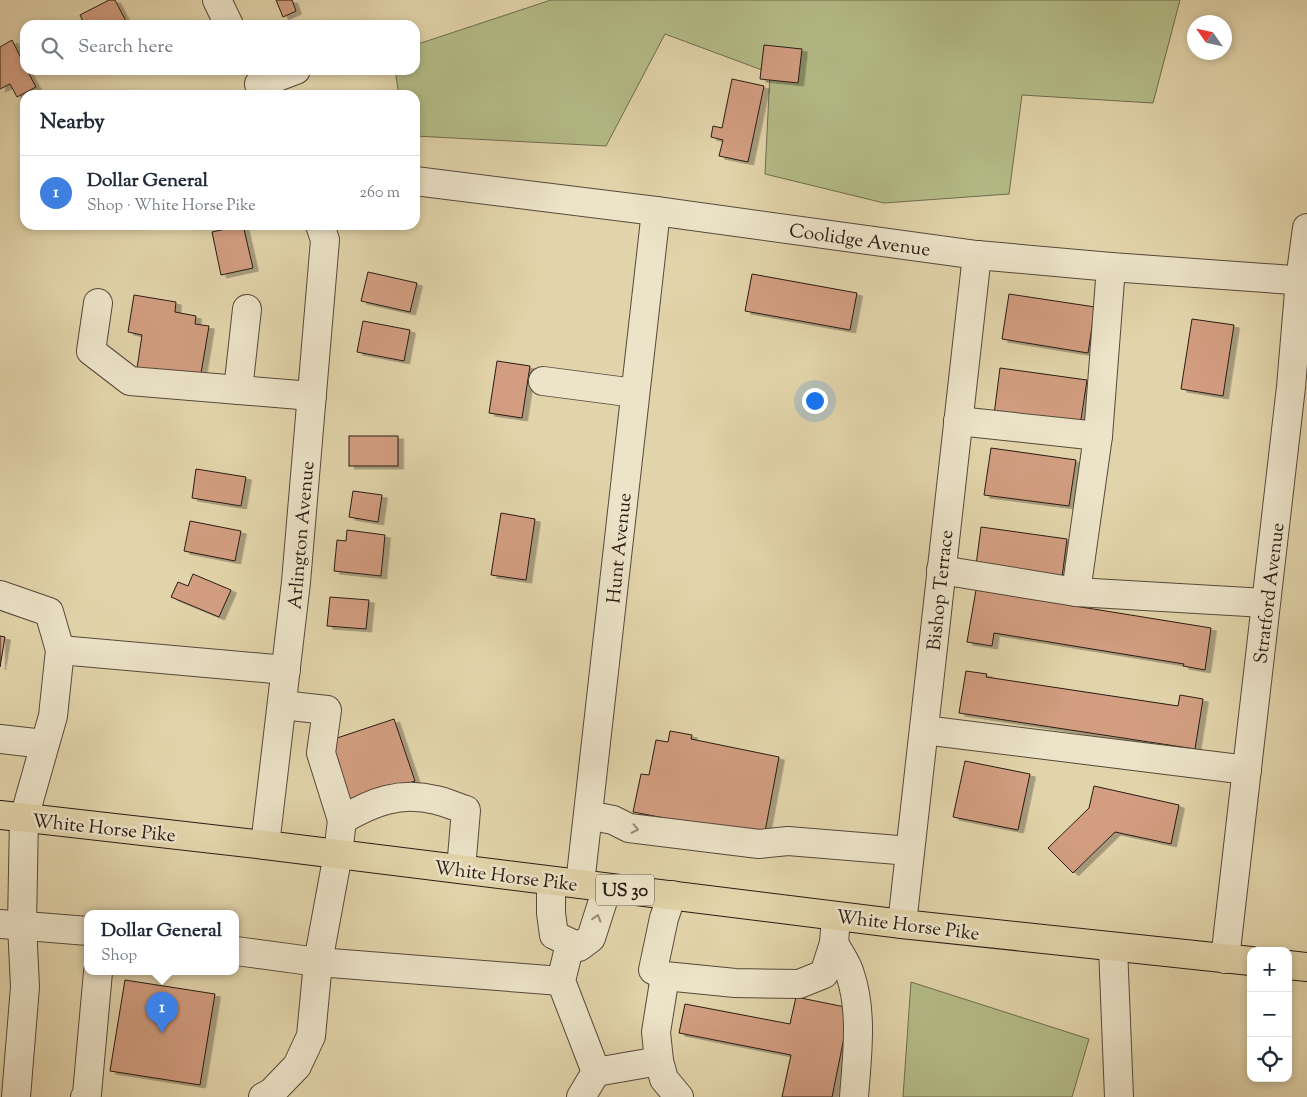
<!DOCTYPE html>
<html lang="en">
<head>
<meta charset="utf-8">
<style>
	:root { --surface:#fff; --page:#f2f2f3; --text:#1f2937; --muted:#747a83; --line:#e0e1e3; --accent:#8f2418 }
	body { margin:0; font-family:"Sorts Mill Goudy",serif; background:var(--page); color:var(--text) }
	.controls { position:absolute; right:15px; bottom:15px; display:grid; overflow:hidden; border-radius:10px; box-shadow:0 2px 8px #0003 }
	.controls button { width:45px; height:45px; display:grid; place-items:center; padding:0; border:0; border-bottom:1px solid var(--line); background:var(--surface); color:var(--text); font:25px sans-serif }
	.compass { position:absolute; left:1187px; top:15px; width:45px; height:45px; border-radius:50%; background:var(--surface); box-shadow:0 2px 8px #0003; rotate:304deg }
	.you { position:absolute; left:814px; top:400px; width:18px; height:18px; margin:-12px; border:4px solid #fff; border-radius:50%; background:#1a73e8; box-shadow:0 0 0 8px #1a73e833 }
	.badge { display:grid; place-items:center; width:32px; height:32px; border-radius:50%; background:var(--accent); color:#fff; font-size:16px; font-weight:700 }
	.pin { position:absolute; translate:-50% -41px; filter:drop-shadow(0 1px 2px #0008) }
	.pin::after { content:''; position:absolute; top:26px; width:18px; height:15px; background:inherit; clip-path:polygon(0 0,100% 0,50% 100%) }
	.popup { position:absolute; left:84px; top:910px; width:155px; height:65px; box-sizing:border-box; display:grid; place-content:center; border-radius:10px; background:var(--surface); filter:drop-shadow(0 1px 4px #0005); font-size:16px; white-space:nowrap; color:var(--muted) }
	.popup b { font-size:19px; color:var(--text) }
	.popup::after { content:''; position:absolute; left:50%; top:100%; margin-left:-10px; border:10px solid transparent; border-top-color:var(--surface) }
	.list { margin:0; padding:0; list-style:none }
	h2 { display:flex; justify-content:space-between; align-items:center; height:65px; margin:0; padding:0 20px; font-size:21px }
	h2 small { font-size:16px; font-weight:400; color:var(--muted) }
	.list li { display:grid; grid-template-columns:32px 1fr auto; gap:15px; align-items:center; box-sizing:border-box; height:75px; padding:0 20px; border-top:1px solid var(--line) }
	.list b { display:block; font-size:19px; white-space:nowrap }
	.list p { margin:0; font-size:16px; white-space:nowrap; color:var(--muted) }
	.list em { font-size:16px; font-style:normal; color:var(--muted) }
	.icon { flex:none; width:28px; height:28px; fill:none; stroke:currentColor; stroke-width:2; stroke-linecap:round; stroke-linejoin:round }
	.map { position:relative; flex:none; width:1307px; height:1097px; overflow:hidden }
	.search { position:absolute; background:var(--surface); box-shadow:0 2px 8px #0003; left:20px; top:20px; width:400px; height:55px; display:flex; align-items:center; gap:12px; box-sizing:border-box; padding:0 18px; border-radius:15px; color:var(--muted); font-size:19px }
	.panel { position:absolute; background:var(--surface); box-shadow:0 2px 8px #0003; left:20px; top:90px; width:400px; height:140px; border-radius:15px }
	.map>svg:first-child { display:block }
	.green { fill:#b4bc87; stroke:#6e6c4e }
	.building { fill:#d29d80; stroke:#281b15; filter:url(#shadow) }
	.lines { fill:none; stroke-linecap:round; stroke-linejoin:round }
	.minor-casing { stroke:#56493a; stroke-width:30 }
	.highway-casing { stroke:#281b15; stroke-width:30 }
	.minor { stroke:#ece3c8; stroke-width:28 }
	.highway { stroke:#e2d4aa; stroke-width:28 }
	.oneway { stroke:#948977 }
	.labels { text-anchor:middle; stroke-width:5; stroke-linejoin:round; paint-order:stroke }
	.shield { fill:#ece3c8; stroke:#63574b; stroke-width:1 }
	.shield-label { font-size:18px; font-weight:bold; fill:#281b15 }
	.street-label { font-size:19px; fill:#281b15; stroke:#ece3c8 }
</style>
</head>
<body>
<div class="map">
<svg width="1307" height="1097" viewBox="0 0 1307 1097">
	<defs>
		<filter id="shadow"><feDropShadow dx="5.5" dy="3" stdDeviation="0" flood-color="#0004"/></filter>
	</defs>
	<rect width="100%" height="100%" fill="#e2d4aa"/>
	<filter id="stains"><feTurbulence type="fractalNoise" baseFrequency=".004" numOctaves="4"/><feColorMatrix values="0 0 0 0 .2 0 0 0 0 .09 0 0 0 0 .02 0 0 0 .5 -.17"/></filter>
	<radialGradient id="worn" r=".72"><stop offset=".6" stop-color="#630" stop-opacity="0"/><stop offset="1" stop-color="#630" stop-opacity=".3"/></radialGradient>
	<!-- green -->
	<g class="green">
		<path d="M 551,0 L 1180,0 L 1153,103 L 1022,95 L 1009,194 L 884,203 L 765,174 L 770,73 L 665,34 L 606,146 L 415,136 L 415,95 L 399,95 L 395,70 L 415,70 L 415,45 Z"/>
		<path d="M 911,982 L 1089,1039 L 1072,1097 L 903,1097 Z"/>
	</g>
	<!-- building -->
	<g class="building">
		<path d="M 109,0 L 115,0 L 128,25 L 85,25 L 80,15 Z"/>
		<path d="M 276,0 L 292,0 L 296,11 L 283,17 Z"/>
		<path d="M 12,40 L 25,66 L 25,70 L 27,70 L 36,87 L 17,97 L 10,84 L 0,89 L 0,47 Z"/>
		<path d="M 764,45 L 802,49 L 798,83 L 760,79 Z"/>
		<path d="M 732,79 L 764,86 L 748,162 L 719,156 L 723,140 L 711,137 L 713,126 L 722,128 Z"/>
		<path d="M 243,225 L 253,268 L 221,275 L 212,232 Z"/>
		<path d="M 368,272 L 417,283 L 410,312 L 361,301 Z"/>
		<path d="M 752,274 L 857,293 L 850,330 L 745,311 Z"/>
		<path d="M 1009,294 L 1095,307 L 1088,353 L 1002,339 Z"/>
		<path d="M 134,295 L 176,302 L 175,312 L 196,316 L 195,324 L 209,326 L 199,385 L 136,375 L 142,335 L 128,332 Z"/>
		<path d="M 1192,319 L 1234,325 L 1223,396 L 1181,389 Z"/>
		<path d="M 363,321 L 410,330 L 404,361 L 357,352 Z"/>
		<path d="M 497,361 L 530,366 L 522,418 L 489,413 Z"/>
		<path d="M 1000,368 L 1087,380 L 1080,426 L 994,415 Z"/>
		<rect x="349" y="436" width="49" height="30"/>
		<path d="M 991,448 L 1076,460 L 1069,506 L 984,495 Z"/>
		<path d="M 196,469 L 246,477 L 241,506 L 192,498 Z"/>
		<path d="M 353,491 L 382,495 L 378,522 L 349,517 Z"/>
		<path d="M 501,513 L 535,519 L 526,580 L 491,575 Z"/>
		<path d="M 190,521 L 241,531 L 235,561 L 184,551 Z"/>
		<path d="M 981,527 L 1067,539 L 1061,585 L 975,573 Z"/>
		<path d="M 347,530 L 385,535 L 381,576 L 334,571 L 337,540 L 346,541 Z"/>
		<path d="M 193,574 L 231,590 L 219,617 L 171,597 L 178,582 L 188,586 Z"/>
		<path d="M 976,590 L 1211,628 L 1205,670 L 1183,666 L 1184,664 L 994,633 L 992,646 L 967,642 Z"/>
		<path d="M 330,597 L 369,600 L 366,629 L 327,626 Z"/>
		<path d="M 0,636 L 5,637 L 0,667 Z"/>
		<path d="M 966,671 L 987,674 L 986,677 L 1178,706 L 1180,695 L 1203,699 L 1195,749 L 959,713 Z"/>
		<path d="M 394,719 L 415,781 L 351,802 L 331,740 Z"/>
		<path d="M 670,731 L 692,735 L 691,739 L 779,757 L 764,837 L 633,812 L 641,774 L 649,775 L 656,740 L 668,742 Z"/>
		<path d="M 965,761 L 1030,774 L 1018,830 L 953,817 Z"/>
		<path d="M 1094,786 L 1179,805 L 1171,844 L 1115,832 L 1073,873 L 1048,848 L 1089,808 Z"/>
		<path d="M 125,980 L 215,994 L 200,1085 L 110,1071 Z"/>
		<path d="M 796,997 L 850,1008 L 832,1097 L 782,1097 L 791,1055 L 679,1033 L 685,1004 L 790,1024 Z"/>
	</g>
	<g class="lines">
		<defs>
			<g id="minor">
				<path d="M 217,0 L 229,25"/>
				<path d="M 259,84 L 296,70"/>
				<path d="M 415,181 L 656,211 L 977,255 L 1111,267 L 1307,281"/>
				<path d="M 98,303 L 91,351 L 130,381 L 312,396"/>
				<path d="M 543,381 L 635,393"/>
				<path d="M 238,390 L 247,309"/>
				<path d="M 958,421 L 1098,436 L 1076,592 L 1265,603"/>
				<path d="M 1098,436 L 1111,267"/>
				<path d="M 941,570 L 1076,592"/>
				<path d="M 0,595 L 49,612 L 60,650 L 53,716 L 24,818 L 22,925 L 25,987 L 16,1097"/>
				<path d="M 60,650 L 286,670"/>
				<path d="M 282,705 L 327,710 L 321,753 L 342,820"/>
				<path d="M 924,730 L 1247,770"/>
				<path d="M 0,739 L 44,744"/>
				<path d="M 588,815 L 613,820 L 629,828 L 759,844 L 788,841 L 910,851"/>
				<path d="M 265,845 L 296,582 L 325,240 L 320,225"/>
				<path d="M 551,881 L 551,913 L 554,935 L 579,947 L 591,938 L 607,888"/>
				<path d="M 580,884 L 656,211"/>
				<path d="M 672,895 L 664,918 L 653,970 L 665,976 L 735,983 L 799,984 L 824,974 L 834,943 L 836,916"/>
				<path d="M 0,924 L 88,931"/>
				<path d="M 902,924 L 977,255"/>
				<path d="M 834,943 C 839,953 847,963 850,974 C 863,1012 857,1057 854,1097"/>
				<path d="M 570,944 L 561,981 L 596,1072 L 581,1097"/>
				<path d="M 1113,947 L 1119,1097"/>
				<path d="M 236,951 L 318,962 L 338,854 L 342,820 C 372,802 400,791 436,800 C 446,802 456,807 466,810 L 461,869"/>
				<path d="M 1225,959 L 1291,387 L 1300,280 L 1307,228"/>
				<path d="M 665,976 L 656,1032 L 659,1061 L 664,1079 L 679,1097"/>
				<path d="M 596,1072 L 659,1061"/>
				<path d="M 85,1097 L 87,1094 L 98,972"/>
				<path d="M 263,1097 L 272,1092 L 297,1066 L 311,1036 L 318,962 L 561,981"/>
			</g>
			<g id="highway">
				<path d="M 0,815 L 265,845 L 902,924 L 1251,961"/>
				<path d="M 1288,965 L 1307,967"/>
			</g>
		</defs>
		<!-- minor casing -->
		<use href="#minor" class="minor-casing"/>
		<!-- highway casing -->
		<use href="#highway" class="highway-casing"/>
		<!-- minor -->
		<use href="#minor" class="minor"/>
		<!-- highway -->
		<use href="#highway" class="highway"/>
	</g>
	<!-- one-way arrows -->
	<defs><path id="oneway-chevron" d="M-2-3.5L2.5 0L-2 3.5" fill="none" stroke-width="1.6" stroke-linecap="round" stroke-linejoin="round" transform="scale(1.25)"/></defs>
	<g class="oneway">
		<use href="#oneway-chevron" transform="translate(635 829) rotate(12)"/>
		<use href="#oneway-chevron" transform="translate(597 918) rotate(-73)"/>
	</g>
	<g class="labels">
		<!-- shield labels -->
		<rect class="shield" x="596" y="874.5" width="58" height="31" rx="4"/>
		<g class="shield-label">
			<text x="625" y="896">US 30</text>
		</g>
		<!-- street labels -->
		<g class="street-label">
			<text transform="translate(860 239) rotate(8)" y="7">Coolidge Avenue</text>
			<text transform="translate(300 535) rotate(-85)" y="7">Arlington Avenue</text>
			<text transform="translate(618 548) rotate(-84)" y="7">Hunt Avenue</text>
			<text transform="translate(939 590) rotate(-84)" y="7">Bishop Terrace</text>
			<text transform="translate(1268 593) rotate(-83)" y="7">Stratford Avenue</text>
			<text transform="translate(104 827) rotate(6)" y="7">White Horse Pike</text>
			<text transform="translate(506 875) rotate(7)" y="7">White Horse Pike</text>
			<text transform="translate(908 924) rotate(7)" y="7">White Horse Pike</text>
		</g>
	</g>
	<rect width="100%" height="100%" filter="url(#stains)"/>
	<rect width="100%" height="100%" fill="url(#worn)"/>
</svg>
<div class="controls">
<button>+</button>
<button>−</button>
<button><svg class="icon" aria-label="locate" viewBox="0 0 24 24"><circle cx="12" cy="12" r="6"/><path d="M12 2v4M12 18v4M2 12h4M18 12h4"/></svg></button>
</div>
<svg class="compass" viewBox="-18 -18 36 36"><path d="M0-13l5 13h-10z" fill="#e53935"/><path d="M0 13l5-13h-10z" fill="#747a83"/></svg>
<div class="you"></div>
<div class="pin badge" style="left:162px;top:1033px;background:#3f7fe0">1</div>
<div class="popup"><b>Dollar General</b>Shop</div>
<div class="search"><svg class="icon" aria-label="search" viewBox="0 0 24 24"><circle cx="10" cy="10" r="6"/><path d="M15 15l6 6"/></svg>Search here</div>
<section class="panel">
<h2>Nearby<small></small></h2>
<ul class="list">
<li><span class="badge" style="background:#3f7fe0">1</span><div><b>Dollar General</b><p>Shop · White Horse Pike</p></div><em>260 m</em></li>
</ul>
</section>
</div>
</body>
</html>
